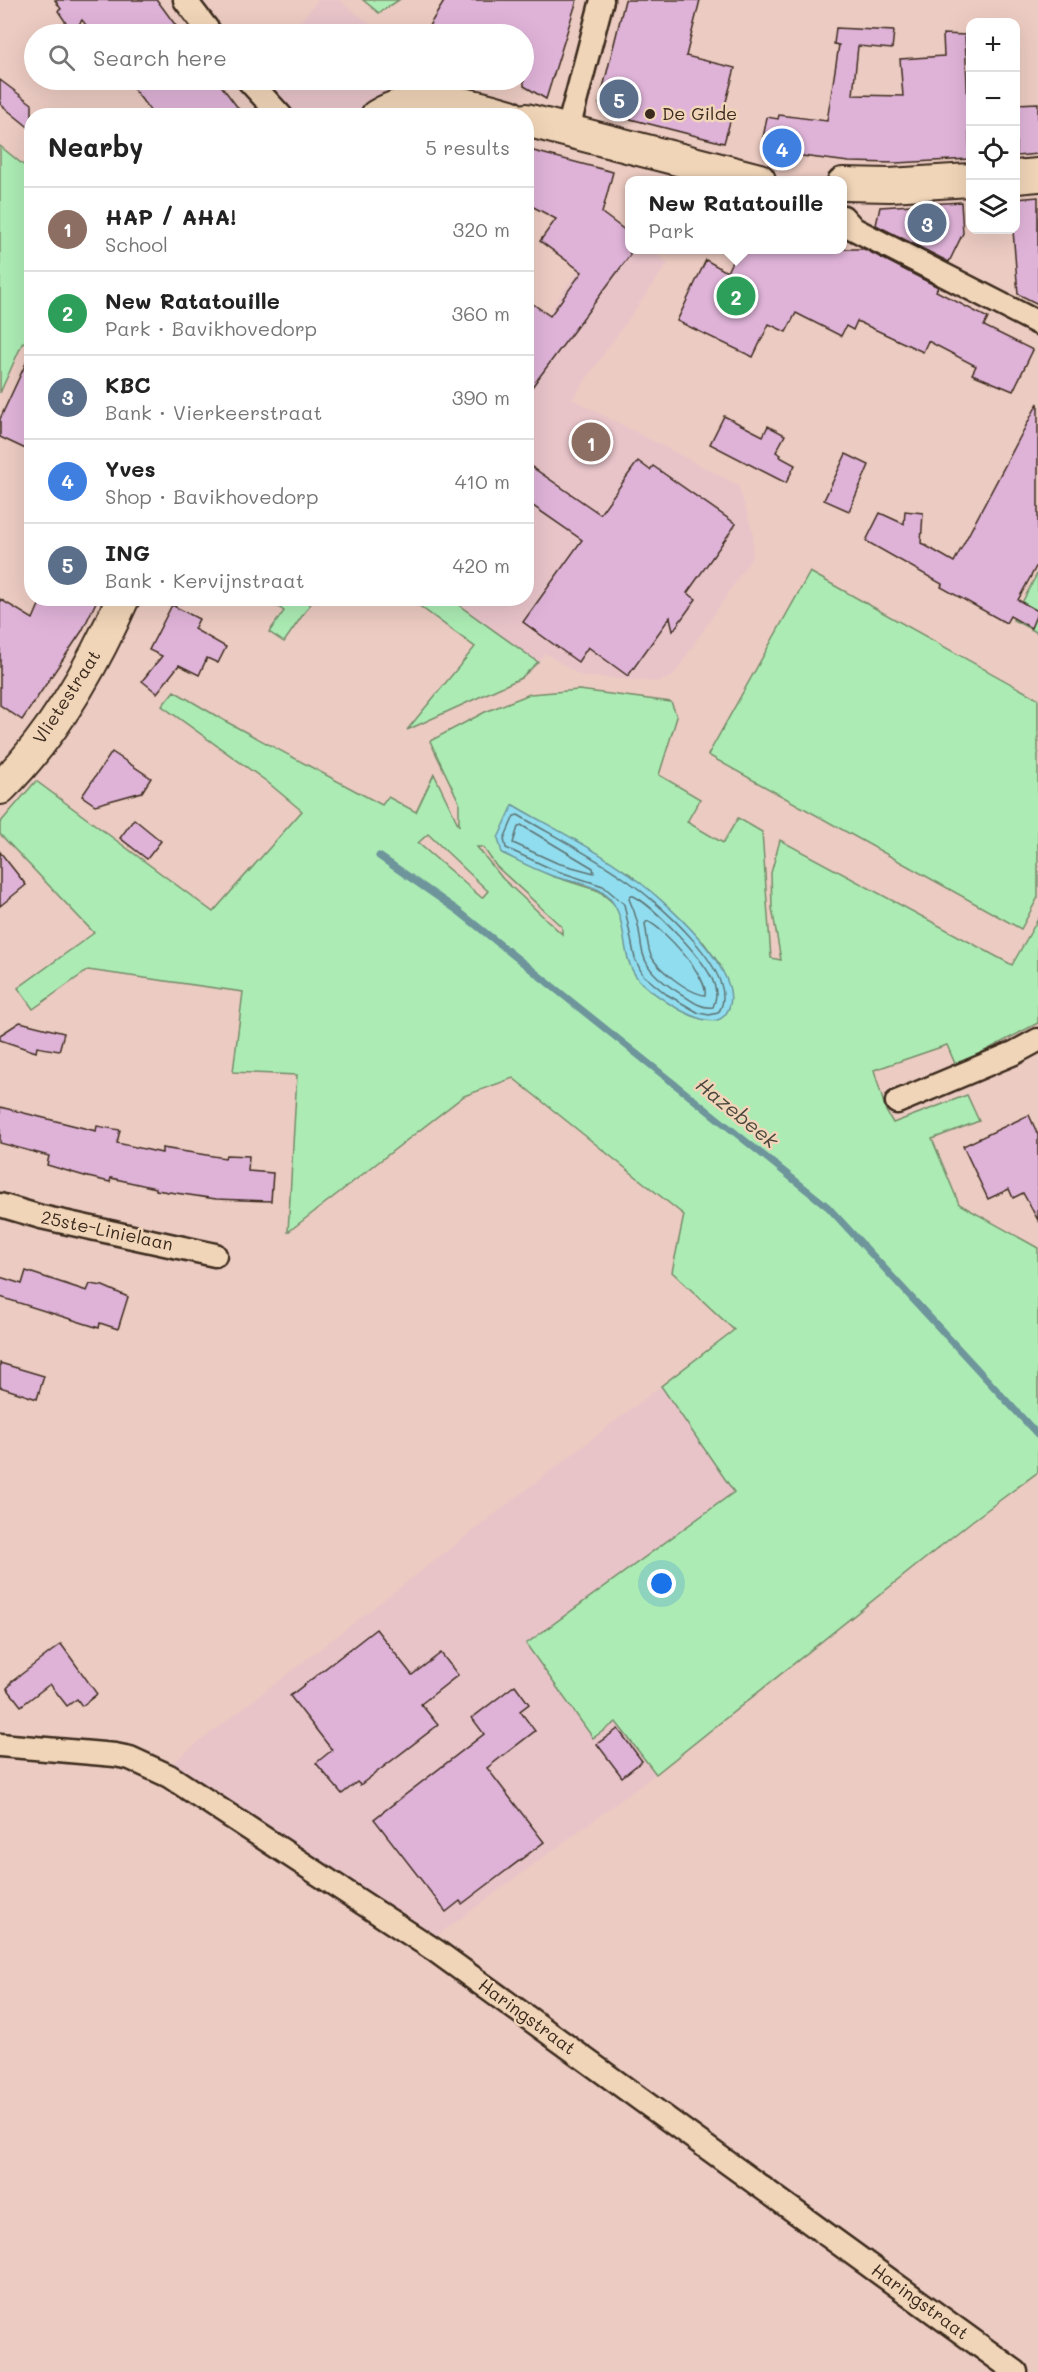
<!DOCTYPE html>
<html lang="en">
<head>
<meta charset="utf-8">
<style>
	:root { --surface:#fff; --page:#f6f6f6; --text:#222; --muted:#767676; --line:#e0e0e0; --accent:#ea580c }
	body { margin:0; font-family:Mali,sans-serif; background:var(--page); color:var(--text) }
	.controls { position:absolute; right:18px; top:18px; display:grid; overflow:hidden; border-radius:12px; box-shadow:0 6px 24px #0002 }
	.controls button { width:54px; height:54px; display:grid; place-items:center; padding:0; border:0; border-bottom:2px solid var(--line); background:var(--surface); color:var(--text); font:30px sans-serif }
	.you { position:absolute; left:662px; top:1584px; width:21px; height:21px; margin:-15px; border:4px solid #fff; border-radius:50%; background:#1a73e8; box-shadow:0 0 0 9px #1a73e833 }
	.badge { display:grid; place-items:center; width:39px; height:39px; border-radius:50%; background:var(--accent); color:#fff; font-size:20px; font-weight:700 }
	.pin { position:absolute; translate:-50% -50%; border:3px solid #fff; box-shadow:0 2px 6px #0006 }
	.popup { position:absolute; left:625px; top:176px; width:222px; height:78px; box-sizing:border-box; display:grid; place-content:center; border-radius:12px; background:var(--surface); filter:drop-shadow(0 2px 4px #0005); font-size:20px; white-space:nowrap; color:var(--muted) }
	.popup b { font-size:22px; color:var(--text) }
	.popup::after { content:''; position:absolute; left:50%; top:100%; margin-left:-12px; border:12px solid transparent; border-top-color:var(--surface) }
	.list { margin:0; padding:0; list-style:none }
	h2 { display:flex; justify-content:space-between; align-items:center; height:78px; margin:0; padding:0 24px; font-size:26px }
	h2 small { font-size:20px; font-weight:400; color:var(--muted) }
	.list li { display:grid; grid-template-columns:39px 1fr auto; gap:18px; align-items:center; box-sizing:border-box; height:84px; padding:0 24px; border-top:2px solid var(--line) }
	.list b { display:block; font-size:22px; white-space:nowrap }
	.list p { margin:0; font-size:20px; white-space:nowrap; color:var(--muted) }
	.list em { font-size:20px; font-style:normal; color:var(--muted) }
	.icon { flex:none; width:33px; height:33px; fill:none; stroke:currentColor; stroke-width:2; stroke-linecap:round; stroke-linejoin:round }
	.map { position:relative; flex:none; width:1038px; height:2372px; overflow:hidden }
	.search { position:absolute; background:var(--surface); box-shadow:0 6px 24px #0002; left:24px; top:24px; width:510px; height:66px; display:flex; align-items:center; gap:15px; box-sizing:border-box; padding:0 21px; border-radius:33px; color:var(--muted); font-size:22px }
	.panel { position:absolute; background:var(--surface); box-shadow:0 6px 24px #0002; left:24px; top:108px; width:510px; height:498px; border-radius:24px }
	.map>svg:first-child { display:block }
	.built { fill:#e8c4c9 }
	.green { fill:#acecb4; stroke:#748b69; stroke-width:1.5; fill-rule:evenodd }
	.water { fill:#90ddef; stroke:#6e959b; stroke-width:1.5 }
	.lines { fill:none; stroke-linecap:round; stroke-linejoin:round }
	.shore { stroke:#5d7272; stroke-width:1.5 }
	.stream { stroke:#6e959b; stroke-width:7 }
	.building { fill:#dfb3d8; stroke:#3b2a1e; stroke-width:1.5 }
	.street-casing { stroke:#3b2a1e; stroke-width:27 }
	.secondary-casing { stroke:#3b2a1e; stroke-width:36 }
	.street { stroke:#f1d5b8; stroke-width:22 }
	.secondary { stroke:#f1d5b8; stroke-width:32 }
	.poi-dot { fill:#3b2a1e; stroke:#f1d5b8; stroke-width:2 }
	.labels { text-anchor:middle; stroke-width:5; stroke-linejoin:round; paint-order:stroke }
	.poi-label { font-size:18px; fill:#3b2a1e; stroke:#f1d5b8; text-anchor:start }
	.street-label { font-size:18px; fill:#3b2a1e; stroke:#f1d5b8 }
	.water-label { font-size:20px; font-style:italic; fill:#48453d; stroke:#f1d5b8 }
</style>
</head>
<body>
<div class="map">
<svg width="1038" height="2372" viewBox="0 0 1038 2372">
	<rect width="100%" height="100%" fill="#eccbc2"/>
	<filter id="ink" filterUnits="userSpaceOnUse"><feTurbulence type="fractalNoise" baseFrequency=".0167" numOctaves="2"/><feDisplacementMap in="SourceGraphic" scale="12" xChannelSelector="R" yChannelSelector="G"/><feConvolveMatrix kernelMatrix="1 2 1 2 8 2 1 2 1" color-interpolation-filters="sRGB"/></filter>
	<g filter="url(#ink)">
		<!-- built -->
		<g class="built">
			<path d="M 318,0 L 339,0 L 383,34 L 290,34 Z"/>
			<path d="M 260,80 L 429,80 L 432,86 L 397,91 L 363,108 L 355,115 L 294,116 Z"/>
			<path d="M 613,222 L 630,250 L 651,250 L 668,263 L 572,399 L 738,485 L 753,533 L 752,557 L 673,676 L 659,682 L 581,676 L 545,653 L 538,662 L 450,599 L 526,598 L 527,342 Z"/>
			<path d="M 661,1386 L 734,1492 L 527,1644 L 593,1738 L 616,1722 L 656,1774 L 434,1938 L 172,1763 Z"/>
		</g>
		<!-- green -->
		<g class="green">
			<path d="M 363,0 L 399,0 L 379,13 Z"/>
			<path d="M 0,146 L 32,172 L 31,346 L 23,342 L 0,393 Z"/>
			<path d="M 810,572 L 1038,699 L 1038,897 L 1021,929 L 708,755 Z"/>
			<path d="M 1038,572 L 1038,633 L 1013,620 Z"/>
			<path d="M 266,599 L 314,599 L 284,642 L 269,632 L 284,611 Z"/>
			<path d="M 410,599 L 450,599 L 538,662 L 521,678 L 407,730 L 475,647 Z"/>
			<path d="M 579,690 L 671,702 L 677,717 L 659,775 L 700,799 L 687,822 L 723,843 L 738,818 L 762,832 L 771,958 L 781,960 L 772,908 L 771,873 L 780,840 L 1012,965 L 1038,919 L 1038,1023 L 956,1066 L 947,1045 L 874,1070 L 886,1111 L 893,1123 L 967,1095 L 979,1121 L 932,1139 L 959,1204 L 1038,1248 L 1038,1472 L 972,1521 L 656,1774 L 616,1722 L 593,1738 L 526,1644 L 734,1492 L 661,1386 L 734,1330 L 672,1272 L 684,1215 L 513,1078 L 464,1096 L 288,1232 L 297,1075 L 233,1072 L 243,992 L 88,970 L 33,1009 L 18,988 L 94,933 L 0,834 L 0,823 L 36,781 L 213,912 L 302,811 L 266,781 L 162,706 L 174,691 L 225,721 L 382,805 L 388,797 L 416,812 L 434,774 L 459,826 L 459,802 L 430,741 L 485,712 L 530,694 ZM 513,805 L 630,874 L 704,943 L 720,965 L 623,929 L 618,907 L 599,891 L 552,876 L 502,853 ZM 428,834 L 488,891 L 482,898 L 418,843 ZM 477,847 L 483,847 L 496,866 L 562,927 L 562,934 L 503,879 Z"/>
		</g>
		<!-- water -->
		<path class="water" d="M 513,805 C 551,827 594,848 630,875 C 657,894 757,979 724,1016 C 707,1034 650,993 638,979 C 616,952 633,910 599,890 C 587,884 569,881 556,877 C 537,871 519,861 502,853 L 498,838 Z"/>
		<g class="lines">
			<!-- shore -->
			<g class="shore">
				<path d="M 518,815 C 554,836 591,855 625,879 C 653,898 745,975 718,1013 L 709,1015 L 699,1013 L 666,994 L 643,975 L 635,959 L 624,904 L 603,886 L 554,870 L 506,848 L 504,839 L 514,816 Z"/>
				<path d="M 521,825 L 593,868 L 594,873 L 557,863 L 513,843 L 518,827 Z"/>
				<path d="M 631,895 C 651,902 708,963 714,984 C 717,991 716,1000 713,1007 C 702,1009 692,1001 683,995 C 624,960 652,947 629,899 Z"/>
				<path d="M 647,921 C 663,927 709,978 705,995 C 690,994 655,968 650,953 C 647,944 647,933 645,924 Z"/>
			</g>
			<!-- stream -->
			<path class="stream" d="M 379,856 L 457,910 L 828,1207 L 1038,1435"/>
		</g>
		<!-- building -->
		<g class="building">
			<path d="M 55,0 L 157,0 L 182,34 L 93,34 L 82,20 L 73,33 L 58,11 L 61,9 Z"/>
			<path d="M 445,0 L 577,0 L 546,99 L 524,86 L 524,34 L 424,34 Z"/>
			<path d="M 625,0 L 700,0 L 686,56 L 735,68 L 724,109 L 733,111 L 724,143 L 603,112 L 599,104 Z"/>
			<path d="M 836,28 L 894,31 L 892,49 L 858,46 L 853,95 L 903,96 L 900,59 L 944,56 L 943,34 L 965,35 L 970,159 L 896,163 L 849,162 L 771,152 L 773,140 L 763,138 L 767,117 L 778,119 L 779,115 L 827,121 L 839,45 L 834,44 Z"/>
			<path d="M 0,80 L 32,104 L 32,130 L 0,104 Z"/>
			<path d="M 127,80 L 217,80 L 244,116 L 154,116 Z"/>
			<path d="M 1038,103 L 1038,154 L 1016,156 L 1016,104 Z"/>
			<path d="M 526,149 L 613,172 L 602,213 L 630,234 L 630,255 L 526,395 L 526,299 L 550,316 L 582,272 L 540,241 L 556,219 L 526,203 Z"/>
			<path d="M 1038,197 L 1038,304 L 1018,294 L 1013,230 L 1016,230 L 1016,199 Z"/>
			<path d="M 961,202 L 963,233 L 949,262 L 876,225 L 880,207 Z"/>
			<path d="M 738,249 L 864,249 L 938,287 L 936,291 L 988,318 L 984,326 L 1033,350 L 1013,391 L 972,374 L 976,366 L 928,341 L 923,352 L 857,321 L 853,330 L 846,326 L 841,336 L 796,313 L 786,332 L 769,324 L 753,357 L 677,321 L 706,260 L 727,272 Z"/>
			<path d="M 32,350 L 32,452 L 0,437 L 0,419 Z"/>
			<path d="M 1038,403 L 1038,563 L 1018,600 L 1038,611 L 1031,628 L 1010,616 L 1006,623 L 941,587 L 942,584 L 866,541 L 880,513 L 904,524 L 905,511 L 923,513 L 921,543 L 954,562 Z"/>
			<path d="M 724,416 L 763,436 L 768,426 L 785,435 L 776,452 L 781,455 L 780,457 L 795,465 L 786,483 L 710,444 Z"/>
			<path d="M 846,454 L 869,465 L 849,511 L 824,500 Z"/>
			<path d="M 638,461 L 650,470 L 653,466 L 736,524 L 687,593 L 696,599 L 673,631 L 670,617 L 628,676 L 588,647 L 578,662 L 523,622 L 582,540 L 526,501 L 526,463 L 600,514 Z"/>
			<path d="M 42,598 L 98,598 L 82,631 L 22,720 L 0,705 L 0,599 L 33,619 Z"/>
			<path d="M 172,605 L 199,619 L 194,629 L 226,647 L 218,663 L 207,658 L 199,675 L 179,665 L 157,693 L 142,681 L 162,656 L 149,650 Z"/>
			<path d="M 112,752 L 151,778 L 142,792 L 95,805 L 82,796 Z"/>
			<path d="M 134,819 L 161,841 L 147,859 L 120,838 Z"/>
			<path d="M 0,852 L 26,885 L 0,906 Z"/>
			<path d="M 20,1022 L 64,1033 L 59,1051 L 37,1047 L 36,1052 L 0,1040 L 0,1035 Z"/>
			<path d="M 0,1107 L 96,1131 L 97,1126 L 120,1130 L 117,1143 L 162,1153 L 162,1148 L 225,1158 L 226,1155 L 249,1156 L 248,1171 L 273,1173 L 271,1201 L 216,1199 L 156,1190 L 156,1188 L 111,1178 L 110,1182 L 88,1177 L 47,1165 L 49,1156 L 0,1143 Z"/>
			<path d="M 1029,1115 L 1038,1135 L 1038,1220 L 1023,1193 L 1013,1198 L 1009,1189 L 988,1199 L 963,1146 Z"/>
			<path d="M 26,1271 L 87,1291 L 90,1284 L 103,1286 L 128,1297 L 118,1329 L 100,1323 L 99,1328 L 0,1297 L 0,1277 L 22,1284 Z"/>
			<path d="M 0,1363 L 44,1376 L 37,1399 L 0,1387 Z"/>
			<path d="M 376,1629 L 412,1675 L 441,1653 L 458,1675 L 421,1704 L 438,1725 L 360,1785 L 357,1782 L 342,1794 L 316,1763 L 332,1750 L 290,1696 Z"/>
			<path d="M 61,1644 L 97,1694 L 82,1706 L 77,1699 L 67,1706 L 50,1684 L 21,1706 L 7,1688 L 11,1684 L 10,1683 Z"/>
			<path d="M 515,1685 L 529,1704 L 520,1711 L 535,1731 L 487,1768 L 544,1842 L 462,1904 L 460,1901 L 446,1912 L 374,1819 L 484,1734 L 472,1718 Z"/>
			<path d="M 618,1729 L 642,1761 L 622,1777 L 597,1744 Z"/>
		</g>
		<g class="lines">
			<defs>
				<g id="street">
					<path d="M 185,0 L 211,34"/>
					<path d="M 248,80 L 281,116"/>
					<path d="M 567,133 L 602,0"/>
					<path d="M 843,217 L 854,229 L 1038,323"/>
					<path d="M 897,1102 L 1014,1053 L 1038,1040"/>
					<path d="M 0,1205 L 41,1217 L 215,1255"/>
					<path d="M 0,1745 L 115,1755 L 130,1758 L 169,1776 L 436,1951 L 1016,2372"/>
				</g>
				<g id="secondary">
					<path d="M 377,116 C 420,91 465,102 510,116"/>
					<path d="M 526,120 L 759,180"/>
					<path d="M 1016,177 L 1038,175"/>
					<path d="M 843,184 L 890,185 L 970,180"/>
					<path d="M 0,788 C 53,736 93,666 123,598"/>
				</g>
			</defs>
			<!-- street casing -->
			<use href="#street" class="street-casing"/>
			<!-- secondary casing -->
			<use href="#secondary" class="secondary-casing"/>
			<!-- street -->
			<use href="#street" class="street"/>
			<!-- secondary -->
			<use href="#secondary" class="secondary"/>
		</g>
	</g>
	<!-- markers -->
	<circle class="poi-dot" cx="650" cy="114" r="6"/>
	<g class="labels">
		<!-- poi labels -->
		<g class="poi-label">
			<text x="662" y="120">De Gilde</text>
		</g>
		<!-- street labels -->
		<g class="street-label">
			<text transform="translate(67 697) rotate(-57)" y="6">Vlietestraat</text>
			<text transform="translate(107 1231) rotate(12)" y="6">25ste-Linielaan</text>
			<text transform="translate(527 2017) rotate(36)" y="6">Haringstraat</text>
			<text transform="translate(920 2302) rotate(36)" y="6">Haringstraat</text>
		</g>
		<!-- water labels -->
		<g class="water-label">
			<text transform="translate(737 1113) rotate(39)" y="7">Hazebeek</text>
		</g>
	</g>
</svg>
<div class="controls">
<button>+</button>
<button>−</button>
<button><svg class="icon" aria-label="locate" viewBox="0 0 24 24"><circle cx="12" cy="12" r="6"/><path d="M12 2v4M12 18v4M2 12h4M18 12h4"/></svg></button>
<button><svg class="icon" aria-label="layers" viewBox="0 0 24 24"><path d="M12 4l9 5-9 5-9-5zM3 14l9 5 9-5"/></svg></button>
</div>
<div class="you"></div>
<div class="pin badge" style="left:591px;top:442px;background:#8d6e63">1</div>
<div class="pin badge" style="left:736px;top:296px;background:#2e9e5b">2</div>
<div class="popup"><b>New Ratatouille</b>Park</div>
<div class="pin badge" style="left:927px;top:223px;background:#5c6f8a">3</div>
<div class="pin badge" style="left:782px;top:148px;background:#3f7fe0">4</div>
<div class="pin badge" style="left:619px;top:99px;background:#5c6f8a">5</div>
<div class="search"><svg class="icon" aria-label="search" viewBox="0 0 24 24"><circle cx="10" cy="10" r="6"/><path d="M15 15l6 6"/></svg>Search here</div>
<section class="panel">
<h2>Nearby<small>5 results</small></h2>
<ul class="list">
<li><span class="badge" style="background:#8d6e63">1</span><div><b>HAP / AHA!</b><p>School</p></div><em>320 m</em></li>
<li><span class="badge" style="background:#2e9e5b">2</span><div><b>New Ratatouille</b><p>Park · Bavikhovedorp</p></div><em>360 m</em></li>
<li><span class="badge" style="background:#5c6f8a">3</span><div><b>KBC</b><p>Bank · Vierkeerstraat</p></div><em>390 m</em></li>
<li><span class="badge" style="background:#3f7fe0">4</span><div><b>Yves</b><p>Shop · Bavikhovedorp</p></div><em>410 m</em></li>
<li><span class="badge" style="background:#5c6f8a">5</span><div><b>ING</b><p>Bank · Kervijnstraat</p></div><em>420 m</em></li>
</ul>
</section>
</div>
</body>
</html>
